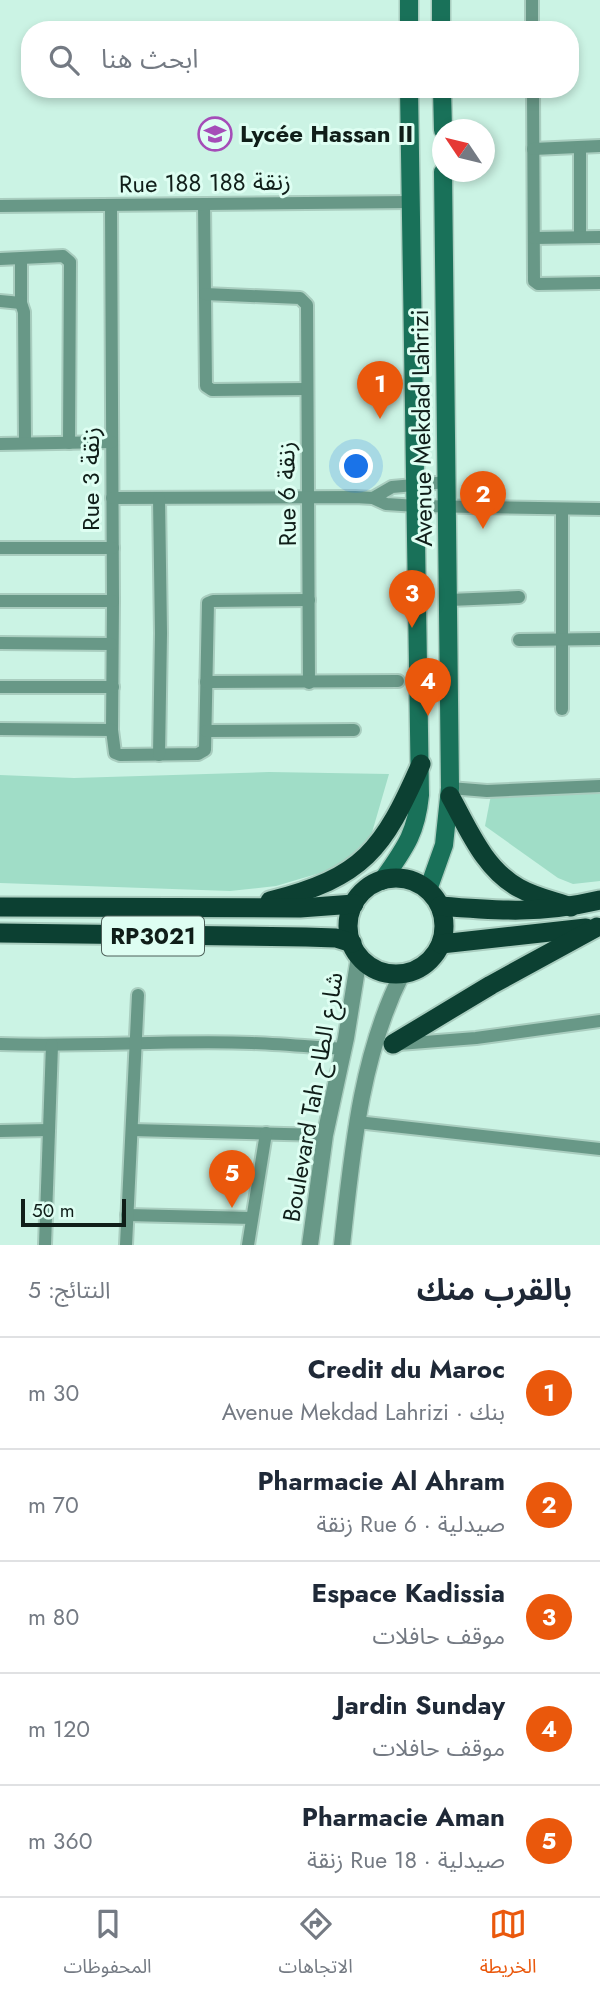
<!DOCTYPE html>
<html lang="ar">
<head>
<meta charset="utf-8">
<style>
	:root { --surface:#fff; --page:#f6f6f7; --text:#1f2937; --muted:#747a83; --line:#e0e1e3; --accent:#ea580c }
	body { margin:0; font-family:Jost,"Noto Sans Arabic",sans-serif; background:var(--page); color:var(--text); direction:rtl }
	.compass { position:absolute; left:432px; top:119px; width:63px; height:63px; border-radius:50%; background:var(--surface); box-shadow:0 4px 10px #0003; rotate:305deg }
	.scale { position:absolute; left:21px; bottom:18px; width:105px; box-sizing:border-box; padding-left:7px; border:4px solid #101e19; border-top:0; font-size:19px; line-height:24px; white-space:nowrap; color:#101e19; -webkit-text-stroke:5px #defef2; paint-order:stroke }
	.you { position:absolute; left:357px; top:467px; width:24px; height:24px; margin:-18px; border:5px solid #fff; border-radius:50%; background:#1a73e8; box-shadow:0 0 0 10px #1a73e833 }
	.badge { display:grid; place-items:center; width:46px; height:46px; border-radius:50%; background:var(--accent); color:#fff; font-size:23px; font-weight:700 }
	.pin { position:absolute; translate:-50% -58px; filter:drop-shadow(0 2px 4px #0008) }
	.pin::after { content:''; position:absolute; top:37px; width:24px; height:21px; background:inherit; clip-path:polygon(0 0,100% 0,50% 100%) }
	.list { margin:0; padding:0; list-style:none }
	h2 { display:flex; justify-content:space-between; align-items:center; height:91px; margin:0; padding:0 28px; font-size:30px }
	h2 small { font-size:23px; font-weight:400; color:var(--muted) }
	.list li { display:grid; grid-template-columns:46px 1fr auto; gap:21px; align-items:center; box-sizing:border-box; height:112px; padding:0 28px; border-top:2px solid var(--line) }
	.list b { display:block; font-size:26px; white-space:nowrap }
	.list p { margin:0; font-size:23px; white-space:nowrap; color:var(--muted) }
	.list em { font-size:23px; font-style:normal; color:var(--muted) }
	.icon { flex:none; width:38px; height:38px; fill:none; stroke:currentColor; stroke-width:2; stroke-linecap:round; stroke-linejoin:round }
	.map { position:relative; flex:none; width:600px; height:1245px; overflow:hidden; direction:ltr }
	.search { position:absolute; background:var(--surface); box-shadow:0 4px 10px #0003; left:21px; right:21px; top:21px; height:77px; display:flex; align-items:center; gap:18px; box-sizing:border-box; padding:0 24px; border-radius:28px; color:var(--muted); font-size:26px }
	.sheet { height:651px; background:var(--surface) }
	nav { display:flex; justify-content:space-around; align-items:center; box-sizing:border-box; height:98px; border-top:2px solid var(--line); background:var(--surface); font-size:19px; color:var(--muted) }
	nav a { display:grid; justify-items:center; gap:4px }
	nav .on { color:var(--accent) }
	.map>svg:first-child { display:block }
	.green { fill:#a0ddc7 }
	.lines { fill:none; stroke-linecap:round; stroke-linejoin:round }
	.minor-casing { stroke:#a9cdbf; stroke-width:16 }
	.tertiary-casing { stroke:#a9cdbf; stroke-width:19 }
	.secondary-casing { stroke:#a9cdbf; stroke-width:21 }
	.trunk-casing { stroke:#a9cdbf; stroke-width:23 }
	.minor { stroke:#689887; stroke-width:12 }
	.tertiary { stroke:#689887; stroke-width:16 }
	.secondary { stroke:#197159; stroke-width:18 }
	.trunk { stroke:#0c4032; stroke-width:19 }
	.labels { text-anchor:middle; stroke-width:6; stroke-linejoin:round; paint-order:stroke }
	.shield { fill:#defef2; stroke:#4e615a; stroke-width:2 }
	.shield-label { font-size:23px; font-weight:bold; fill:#101e19 }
	.poi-label { font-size:24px; font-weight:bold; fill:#101e19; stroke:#defef2; text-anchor:start }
	.street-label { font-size:24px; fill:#101e19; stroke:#defef2 }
</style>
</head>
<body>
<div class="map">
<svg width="600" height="1245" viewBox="0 0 600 1245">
	<rect width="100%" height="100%" fill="#cbf3e4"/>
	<!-- green -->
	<g class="green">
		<path d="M 269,772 L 389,774 L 371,836 L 337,868 L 276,886 L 230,891 L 0,883 L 0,775 L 74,778 Z"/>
		<path d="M 600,788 L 600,881 L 573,884 L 558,878 L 485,826 L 491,795 Z"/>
	</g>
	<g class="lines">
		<defs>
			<g id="minor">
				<path d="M 532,0 L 532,30"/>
				<path d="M 533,89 L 534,281 L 538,284 L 600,283"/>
				<path d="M 533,149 L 600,146"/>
				<path d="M 204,204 L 206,386 L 212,390 L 307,389"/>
				<path d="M 111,205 L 113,601 L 112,730 L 115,753 L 120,755 L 198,754 L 205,750 L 208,603 L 213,601 L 309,600"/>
				<path d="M 0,206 L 411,202"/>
				<path d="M 580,237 L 580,147"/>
				<path d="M 534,238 L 600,237"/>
				<path d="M 0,259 L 63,256 L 70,262 L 69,443"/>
				<path d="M 21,259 L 21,303 L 24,312 L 25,443"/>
				<path d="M 205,294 L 300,298 L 307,305 L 309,683"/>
				<path d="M 0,301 L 21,303"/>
				<path d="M 0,444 L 112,442"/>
				<path d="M 112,498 L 355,497 L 373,498 L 386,504 L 417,506 L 600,509"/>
				<path d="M 159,498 L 161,633 L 159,755"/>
				<path d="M 373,498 L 392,487 L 447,482"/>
				<path d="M 562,510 L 562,709"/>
				<path d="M 0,548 L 113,548"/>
				<path d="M 449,600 L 519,597"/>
				<path d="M 0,601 L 113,601"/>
				<path d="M 519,640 L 600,639"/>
				<path d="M 0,643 L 111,644"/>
				<path d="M 206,682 L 398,681"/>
				<path d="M 0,687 L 113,687"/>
				<path d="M 0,729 L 112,730"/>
				<path d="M 206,731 L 354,730"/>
				<path d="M 450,788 L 487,791 L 600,786"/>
				<path d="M 0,1044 C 84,1047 168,1040 252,1043 C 283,1044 313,1047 343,1049"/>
				<path d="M 399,1044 L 476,1038 L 600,1021"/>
				<path d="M 357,1122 L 600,1149"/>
				<path d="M 132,1130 L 325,1135"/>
				<path d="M 0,1131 L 49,1130"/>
				<path d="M 127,1215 L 252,1218"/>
				<path d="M 45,1245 L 52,1045"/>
				<path d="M 126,1245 L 138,995"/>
				<path d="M 248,1245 L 266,1133"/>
			</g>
			<g id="tertiary">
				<path d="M 310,1245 L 325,1135 L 346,1038 L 359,957"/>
				<path d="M 342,1245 C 352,1154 360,1057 402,974"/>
			</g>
			<g id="secondary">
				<path d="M 409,0 L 409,30"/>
				<path d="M 441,0 L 441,30"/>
				<path d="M 442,89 L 443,130"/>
				<path d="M 382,881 C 404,849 416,835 420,795 L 409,89"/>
				<path d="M 428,890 L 444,845 L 450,788 L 443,172"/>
			</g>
			<g id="trunk">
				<path d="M 450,796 C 468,828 484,869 519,888 C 535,897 554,901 571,907"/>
				<circle cx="396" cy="926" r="48"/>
				<path d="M 270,901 C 364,877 383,850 421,764"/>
				<path d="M 440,906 C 499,911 541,914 600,900"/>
				<path d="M 0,907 L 300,908 L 354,904"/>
				<path d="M 0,933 L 306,937 L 336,938 L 352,943"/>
				<path d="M 441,944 L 586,928"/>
				<path d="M 393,1044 L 491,985 L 597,927"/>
			</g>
		</defs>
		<!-- minor casing -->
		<use href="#minor" class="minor-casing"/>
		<!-- tertiary casing -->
		<use href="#tertiary" class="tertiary-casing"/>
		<!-- secondary casing -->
		<use href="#secondary" class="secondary-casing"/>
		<!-- trunk casing -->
		<use href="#trunk" class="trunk-casing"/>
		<!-- minor -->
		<use href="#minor" class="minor"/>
		<!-- tertiary -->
		<use href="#tertiary" class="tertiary"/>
		<!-- secondary -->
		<use href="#secondary" class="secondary"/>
		<!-- trunk -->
		<use href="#trunk" class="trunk"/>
	</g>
	<!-- icons -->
	<defs>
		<symbol id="school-ring" viewBox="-11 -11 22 22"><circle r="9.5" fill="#defef2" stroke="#a54cb8" stroke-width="1.5"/><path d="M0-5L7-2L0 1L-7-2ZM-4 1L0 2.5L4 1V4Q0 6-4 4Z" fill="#a54cb8"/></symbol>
	</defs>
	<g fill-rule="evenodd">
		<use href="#school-ring" x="196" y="115" width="38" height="38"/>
	</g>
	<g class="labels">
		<!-- shield labels -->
		<rect class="shield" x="102" y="916.5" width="102" height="39" rx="5"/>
		<g class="shield-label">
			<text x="153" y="944">RP3021</text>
		</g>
		<!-- poi labels -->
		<g class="poi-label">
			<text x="240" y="142">Lycée Hassan II</text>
		</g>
		<!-- street labels -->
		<g class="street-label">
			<text transform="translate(205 183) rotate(-1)" y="8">Rue 188 زنقة 188</text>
			<text transform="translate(422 428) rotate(-91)" y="8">Avenue Mekdad Lahrizi</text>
			<text transform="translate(91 479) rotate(-90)" y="8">Rue 3 زنقة</text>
			<text transform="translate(287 494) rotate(-91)" y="8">Rue 6 زنقة</text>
			<text transform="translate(313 1097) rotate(-80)" y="8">Boulevard Tah شارع الطاح</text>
		</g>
	</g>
</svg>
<svg class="compass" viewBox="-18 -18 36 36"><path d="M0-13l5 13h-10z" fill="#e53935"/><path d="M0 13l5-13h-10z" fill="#747a83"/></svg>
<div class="scale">50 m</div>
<div class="you"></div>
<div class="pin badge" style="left:380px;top:419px">1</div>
<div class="pin badge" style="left:483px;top:529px">2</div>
<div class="pin badge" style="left:412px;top:628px">3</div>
<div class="pin badge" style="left:428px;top:716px">4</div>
<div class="pin badge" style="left:232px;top:1208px">5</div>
<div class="search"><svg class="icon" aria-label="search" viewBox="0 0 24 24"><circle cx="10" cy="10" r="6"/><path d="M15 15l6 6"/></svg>ابحث هنا</div>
</div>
<section class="sheet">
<h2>بالقرب منك<small>النتائج: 5</small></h2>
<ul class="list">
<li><span class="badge">1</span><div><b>Credit du Maroc</b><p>بنك · Avenue Mekdad Lahrizi</p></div><em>30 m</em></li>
<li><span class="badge">2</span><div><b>Pharmacie Al Ahram</b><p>صيدلية · Rue 6 زنقة</p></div><em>70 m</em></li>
<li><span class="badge">3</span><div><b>Espace Kadissia</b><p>موقف حافلات</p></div><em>80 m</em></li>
<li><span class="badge">4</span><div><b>Jardin Sunday</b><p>موقف حافلات</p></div><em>120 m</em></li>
<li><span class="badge">5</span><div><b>Pharmacie Aman</b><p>صيدلية · Rue 18 زنقة</p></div><em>360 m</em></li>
</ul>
</section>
<nav>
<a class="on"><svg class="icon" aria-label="map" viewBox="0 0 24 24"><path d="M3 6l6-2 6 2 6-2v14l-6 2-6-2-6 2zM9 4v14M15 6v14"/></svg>الخريطة</a>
<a><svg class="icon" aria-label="directions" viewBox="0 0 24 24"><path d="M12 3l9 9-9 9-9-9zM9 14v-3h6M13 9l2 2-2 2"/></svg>الاتجاهات</a>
<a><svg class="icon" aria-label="saved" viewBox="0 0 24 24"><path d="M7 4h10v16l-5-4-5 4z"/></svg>المحفوظات</a>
</nav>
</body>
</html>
